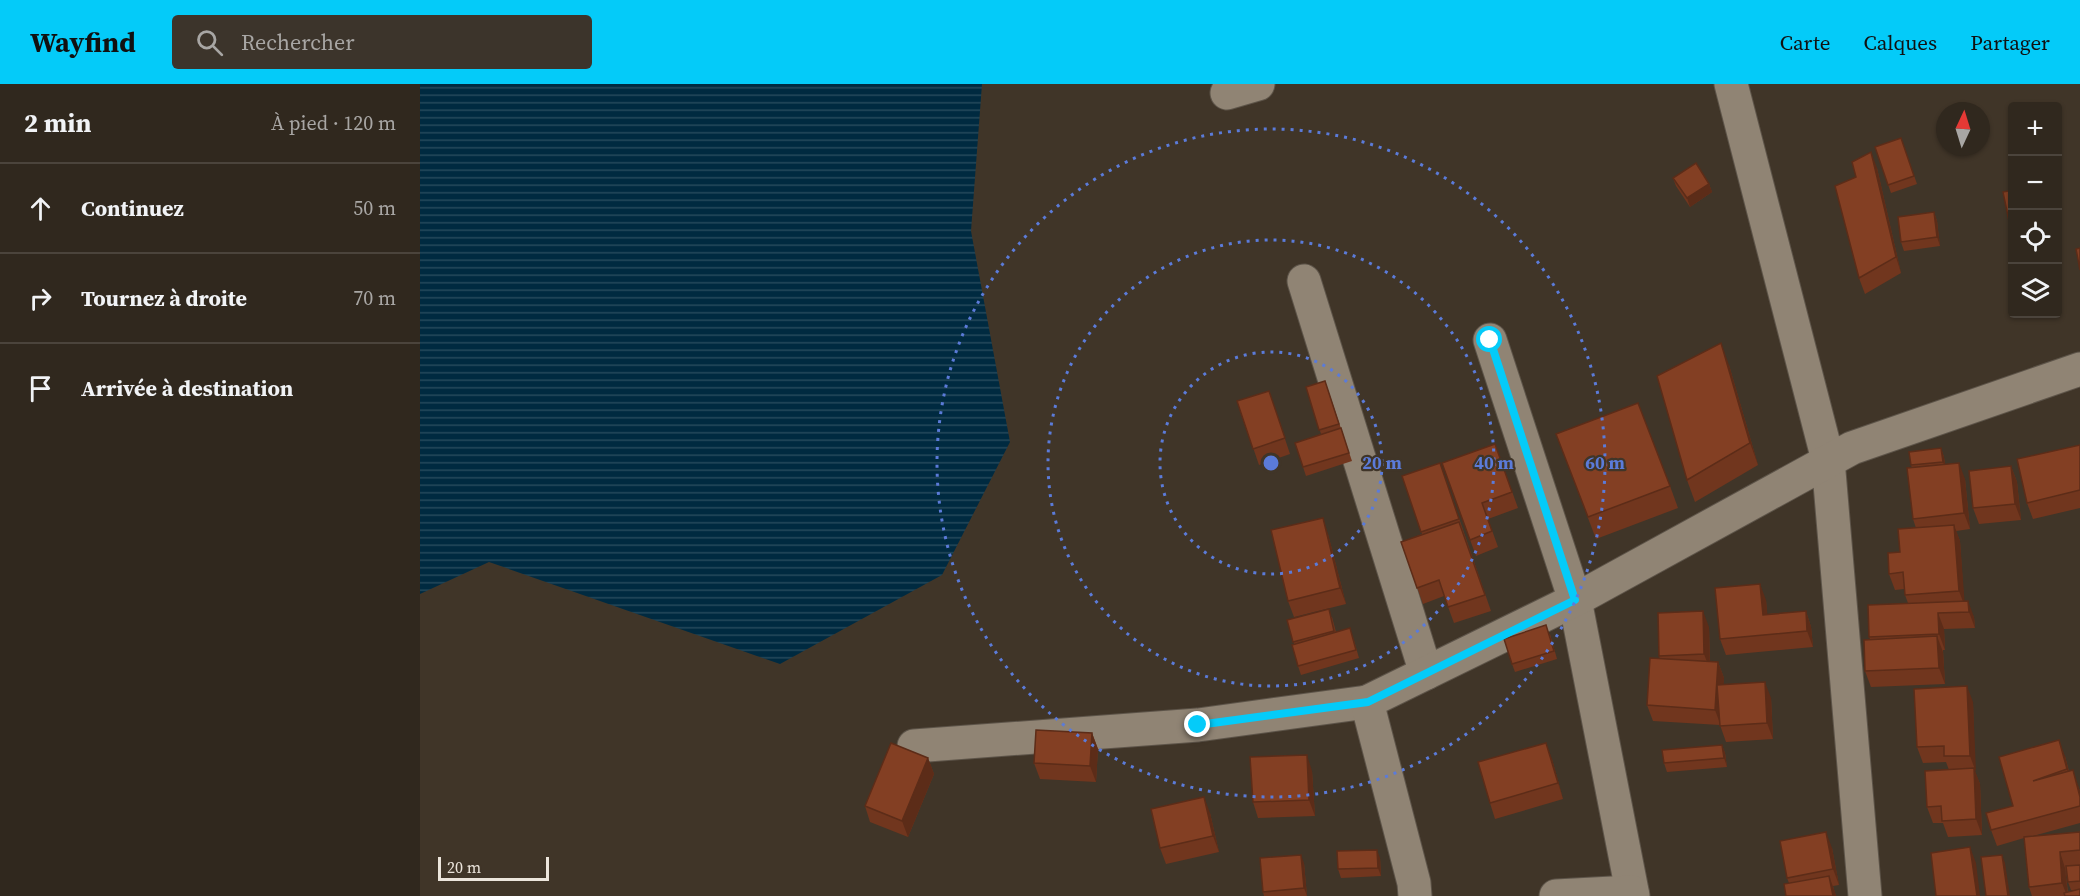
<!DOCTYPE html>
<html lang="fr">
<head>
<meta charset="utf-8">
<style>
	:root { --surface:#30281e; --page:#3c342b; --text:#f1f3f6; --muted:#a8a6a4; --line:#4b443c; --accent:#04cbf9 }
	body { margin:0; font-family:"Source Serif 4",serif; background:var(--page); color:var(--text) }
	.controls { position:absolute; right:18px; top:18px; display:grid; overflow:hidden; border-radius:6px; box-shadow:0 2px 4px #0004 }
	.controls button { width:54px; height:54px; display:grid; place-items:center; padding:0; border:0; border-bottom:2px solid var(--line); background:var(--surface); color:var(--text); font:30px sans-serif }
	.compass { position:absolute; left:1516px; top:18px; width:54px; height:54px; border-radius:50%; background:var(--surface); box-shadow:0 2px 4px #0004; rotate:4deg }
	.scale { position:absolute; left:18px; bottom:15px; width:111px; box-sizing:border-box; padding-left:6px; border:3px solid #ece5dc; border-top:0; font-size:16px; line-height:21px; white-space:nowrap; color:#ece5dc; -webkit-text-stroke:4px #403528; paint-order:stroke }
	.stop { position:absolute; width:18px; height:18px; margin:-14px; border:4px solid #04cbf9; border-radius:50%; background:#fff }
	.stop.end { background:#04cbf9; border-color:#fff; box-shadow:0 2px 6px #0008 }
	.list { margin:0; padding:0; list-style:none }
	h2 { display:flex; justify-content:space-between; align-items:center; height:78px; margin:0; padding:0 24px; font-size:26px }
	h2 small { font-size:20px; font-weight:400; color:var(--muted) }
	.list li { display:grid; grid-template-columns:39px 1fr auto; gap:18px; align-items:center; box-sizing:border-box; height:90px; padding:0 24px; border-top:2px solid var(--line) }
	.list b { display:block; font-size:22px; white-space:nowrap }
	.list em { font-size:20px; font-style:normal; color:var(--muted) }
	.icon { flex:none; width:33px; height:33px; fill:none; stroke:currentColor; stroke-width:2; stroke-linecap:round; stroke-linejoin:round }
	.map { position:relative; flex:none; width:1660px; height:812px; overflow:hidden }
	header { display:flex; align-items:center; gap:36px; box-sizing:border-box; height:84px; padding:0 30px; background:var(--accent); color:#111 }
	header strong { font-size:28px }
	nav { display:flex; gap:33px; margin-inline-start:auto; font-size:21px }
	.search { width:420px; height:54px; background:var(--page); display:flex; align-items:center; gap:15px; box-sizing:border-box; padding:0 21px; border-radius:6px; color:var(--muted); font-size:22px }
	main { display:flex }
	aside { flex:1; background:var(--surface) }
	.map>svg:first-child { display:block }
	.water { fill:url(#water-rules) }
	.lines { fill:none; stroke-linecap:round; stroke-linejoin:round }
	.minor-casing { stroke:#5d5449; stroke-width:35 }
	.minor { stroke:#908474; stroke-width:33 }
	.wall { fill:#71361e; fill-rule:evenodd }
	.shaded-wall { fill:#5c2c18 }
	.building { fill:#833f23; stroke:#5c2c18; stroke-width:1.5 }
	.route { stroke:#04cbf9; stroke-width:8 }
	.ring { fill:none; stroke:#5b7bd9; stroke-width:3; stroke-dasharray:3 6 }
	.centre { fill:#5b7bd9; stroke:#403528; stroke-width:3 }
	.ring-label { font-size:18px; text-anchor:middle; font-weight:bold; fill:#5b7bd9; stroke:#403528; stroke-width:4.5; stroke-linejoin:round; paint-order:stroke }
</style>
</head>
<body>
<header>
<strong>Wayfind</strong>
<div class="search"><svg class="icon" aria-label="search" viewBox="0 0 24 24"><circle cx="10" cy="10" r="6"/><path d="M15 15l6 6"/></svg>Rechercher</div>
<nav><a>Carte</a><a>Calques</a><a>Partager</a></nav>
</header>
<main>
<aside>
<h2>2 min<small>À pied · 120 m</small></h2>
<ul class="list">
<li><svg class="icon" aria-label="ahead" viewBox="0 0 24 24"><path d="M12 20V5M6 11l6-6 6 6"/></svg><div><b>Continuez</b></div><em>50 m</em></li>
<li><svg class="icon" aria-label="right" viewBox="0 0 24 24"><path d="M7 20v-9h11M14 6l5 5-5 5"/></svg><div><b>Tournez à droite</b></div><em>70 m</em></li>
<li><svg class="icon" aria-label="arrive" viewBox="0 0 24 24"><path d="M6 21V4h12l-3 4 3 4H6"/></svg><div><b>Arrivée à destination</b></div></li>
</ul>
</aside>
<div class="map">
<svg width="1660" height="812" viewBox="0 0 1660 812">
	<defs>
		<pattern id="water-rules" width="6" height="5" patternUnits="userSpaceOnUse" patternTransform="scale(1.5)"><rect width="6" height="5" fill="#002a40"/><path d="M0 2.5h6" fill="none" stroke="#25495b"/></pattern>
	</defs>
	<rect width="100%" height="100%" fill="#403528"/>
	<!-- water -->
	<path class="water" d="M 0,0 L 562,0 L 551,147 L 590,358 L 522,491 L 360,580 L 69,478 L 0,510 Z"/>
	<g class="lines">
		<defs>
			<g id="minor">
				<path d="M 1311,0 L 1408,376 L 1445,812"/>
				<path d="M 807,9 L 838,0"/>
				<path d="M 884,197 L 1006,589"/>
				<path d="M 1070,256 L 1155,516 L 1213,812"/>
				<path d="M 494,662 L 778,641 L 947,618"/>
				<path d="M 995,812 L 994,799 L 947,618 L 1155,516 L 1432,364 L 1660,285"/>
				<path d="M 1136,812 L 1212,808"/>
			</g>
		</defs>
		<!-- minor casing -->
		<use href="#minor" class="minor-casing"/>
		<!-- minor -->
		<use href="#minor" class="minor"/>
	</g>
	<!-- wall -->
	<g class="wall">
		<path d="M 1481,54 L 1497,100 L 1471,109 L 1455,63 Z"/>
		<path d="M 1457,84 L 1481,189 L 1445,210 L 1439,194 Z"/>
		<path d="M 1253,94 L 1289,100 L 1292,108 L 1270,123 L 1256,102 Z"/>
		<path d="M 1514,128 L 1517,137 L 1520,162 L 1484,167 L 1481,158 Z"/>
		<path d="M 1309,281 L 1338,381 L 1275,418 L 1267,396 Z"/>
		<path d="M 905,297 L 932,377 L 886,392 L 875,359 L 901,350 L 886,303 Z"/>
		<path d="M 849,307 L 870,370 L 839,381 L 817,317 Z"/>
		<path d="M 1136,350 L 1250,402 L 1258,424 L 1176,455 Z"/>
		<path d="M 1075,360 L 1098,424 L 1068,435 L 1078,463 L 1056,472 L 1022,379 Z"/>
		<path d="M 1660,361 L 1660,424 L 1613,435 L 1607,419 Z"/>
		<path d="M 1521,364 L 1524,373 L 1525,380 L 1545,395 L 1550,445 L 1536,447 L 1540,457 L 1544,517 L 1554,533 L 1555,544 L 1524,545 L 1525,566 L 1523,566 L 1525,600 L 1451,603 L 1445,587 L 1450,555 L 1449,553 L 1488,519 L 1485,511 L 1484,505 L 1475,506 L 1469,490 L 1480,468 L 1496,444 L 1493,435 L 1492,384 L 1491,381 Z"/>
		<path d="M 1020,379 L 1071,527 L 1034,539 L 1024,512 L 1003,520 L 981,458 L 1002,450 L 982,392 Z"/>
		<path d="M 1591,382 L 1597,398 L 1601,436 L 1559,440 L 1553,424 Z"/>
		<path d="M 908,450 L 926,520 L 874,533 L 868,517 Z"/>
		<path d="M 1346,516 L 1347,530 L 1386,527 L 1391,543 L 1393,563 L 1306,571 L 1300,555 Z"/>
		<path d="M 912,533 L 916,548 L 933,553 L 939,574 L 881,591 L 878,582 L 874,560 L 867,536 Z"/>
		<path d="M 1289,543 L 1290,578 L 1298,578 L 1304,594 L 1303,601 L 1351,614 L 1353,655 L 1306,658 L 1300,641 L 1233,637 L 1227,621 L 1240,575 L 1239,572 Z"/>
		<path d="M 1130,550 L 1137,575 L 1095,588 L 1092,580 Z"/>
		<path d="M 1553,618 L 1555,688 L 1560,700 L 1562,751 L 1528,753 L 1523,739 L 1513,739 L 1507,723 L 1529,686 L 1526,678 L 1503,679 L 1497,663 Z"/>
		<path d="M 672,649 L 678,665 L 676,698 L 620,695 L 614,679 Z"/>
		<path d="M 1302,661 L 1305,669 L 1307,683 L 1247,688 L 1244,679 Z"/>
		<path d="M 1645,672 L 1649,687 L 1658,702 L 1660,707 L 1660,739 L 1609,753 L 1660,748 L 1660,812 L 1612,812 L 1609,803 L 1604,754 L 1577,762 L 1571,746 L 1593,722 ZM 1645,784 L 1648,798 L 1651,806 L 1658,806 L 1648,808 Z"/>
		<path d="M 508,674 L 514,690 L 488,753 L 450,738 L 445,722 Z"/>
		<path d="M 1132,675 L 1143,715 L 1075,735 L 1070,719 Z"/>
		<path d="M 892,687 L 895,732 L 838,734 L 833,718 Z"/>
		<path d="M 790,729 L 799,768 L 746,780 L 740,764 Z"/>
		<path d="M 1412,764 L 1419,801 L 1413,802 L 1416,812 L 1366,812 L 1369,799 L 1367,794 Z"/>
		<path d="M 960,774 L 961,792 L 921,794 L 918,785 Z"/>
		<path d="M 884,779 L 887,812 L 844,812 L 843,808 Z"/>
	</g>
	<!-- shaded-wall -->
	<g class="shaded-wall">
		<path d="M 1451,68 L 1457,84 L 1481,189 L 1476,173 Z"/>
		<path d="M 1289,100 L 1292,108 L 1270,123 L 1267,114 Z"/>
		<path d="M 1514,128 L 1517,137 L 1520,162 L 1517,153 Z"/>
		<path d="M 1301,259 L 1309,281 L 1338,381 L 1330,359 Z"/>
		<path d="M 1521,364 L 1524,373 L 1526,387 L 1523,378 Z"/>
		<path d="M 1539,379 L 1545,395 L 1550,445 L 1544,429 Z"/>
		<path d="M 1591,382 L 1597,398 L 1601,436 L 1595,420 Z"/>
		<path d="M 903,434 L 908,450 L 926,520 L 920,504 Z"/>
		<path d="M 1534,441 L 1540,457 L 1545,523 L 1539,507 Z"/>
		<path d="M 1340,500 L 1346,516 L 1349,547 L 1343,531 Z"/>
		<path d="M 1548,517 L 1554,533 L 1555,544 L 1549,528 Z"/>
		<path d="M 1283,527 L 1289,543 L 1290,586 L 1284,570 Z"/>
		<path d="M 1386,527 L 1391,543 L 1393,563 L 1387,547 Z"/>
		<path d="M 1518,529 L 1524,545 L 1525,566 L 1519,550 Z"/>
		<path d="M 1517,552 L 1523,568 L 1525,600 L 1519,584 Z"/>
		<path d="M 1298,578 L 1304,594 L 1301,642 L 1295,626 Z"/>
		<path d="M 1345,598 L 1351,614 L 1353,655 L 1347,639 Z"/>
		<path d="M 1547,602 L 1553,618 L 1556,688 L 1550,672 Z"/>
		<path d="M 672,649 L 678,665 L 676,698 L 670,682 Z"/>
		<path d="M 1639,656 L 1645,672 L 1652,701 L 1647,685 Z"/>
		<path d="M 1126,659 L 1132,675 L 1143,715 L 1138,699 Z"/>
		<path d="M 1302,661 L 1305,669 L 1307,683 L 1304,674 Z"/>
		<path d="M 887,671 L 892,687 L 895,732 L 889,716 Z"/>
		<path d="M 508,674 L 514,690 L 488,753 L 482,737 Z"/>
		<path d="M 1554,684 L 1560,700 L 1562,751 L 1556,735 Z"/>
		<path d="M 1653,686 L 1660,707 L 1660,713 Z"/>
		<path d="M 784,713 L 790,729 L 799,768 L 793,752 Z"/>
		<path d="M 1406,748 L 1412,764 L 1419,801 L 1413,785 Z"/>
		<path d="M 1550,763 L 1556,779 L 1560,812 L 1557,812 Z"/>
		<path d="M 957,766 L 960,774 L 961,792 L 958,784 Z"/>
		<path d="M 1640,768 L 1645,784 L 1648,812 L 1647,812 L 1642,799 Z"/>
		<path d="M 881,771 L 884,779 L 887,812 L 884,804 Z"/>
		<path d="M 1582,771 L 1585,779 L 1590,812 L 1588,812 Z"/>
		<path d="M 1409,792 L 1415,808 L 1416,812 L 1413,812 Z"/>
	</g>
	<!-- building -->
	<g class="building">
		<path d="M 1481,54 L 1494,92 L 1468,101 L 1455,63 Z"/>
		<path d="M 1451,68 L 1476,173 L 1439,194 L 1415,102 L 1436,93 L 1432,78 Z"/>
		<path d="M 1276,79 L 1289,100 L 1267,114 L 1253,94 Z"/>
		<path d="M 1593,106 L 1593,147 L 1591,147 L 1583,108 Z"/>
		<path d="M 1514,128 L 1517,153 L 1481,158 L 1478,133 Z"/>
		<path d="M 1660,164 L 1660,186 L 1656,165 Z"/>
		<path d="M 1301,259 L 1330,359 L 1267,396 L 1237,292 Z"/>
		<path d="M 905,297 L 919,340 L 899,346 L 886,303 Z"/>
		<path d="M 849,307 L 865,354 L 833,365 L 817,317 Z"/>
		<path d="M 1218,319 L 1250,402 L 1168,433 L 1136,350 Z"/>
		<path d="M 921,344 L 929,369 L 883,383 L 875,359 Z"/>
		<path d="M 1075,360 L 1092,408 L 1062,419 L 1072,447 L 1050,456 L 1022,379 Z"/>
		<path d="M 1660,361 L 1660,406 L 1607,419 L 1597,375 Z"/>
		<path d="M 1521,364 L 1523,378 L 1491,381 L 1489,368 Z"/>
		<path d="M 1020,379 L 1039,435 L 1001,448 L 982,392 Z"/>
		<path d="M 1539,379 L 1544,429 L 1493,435 L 1487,384 Z"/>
		<path d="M 1591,382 L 1595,420 L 1553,424 L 1549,387 Z"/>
		<path d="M 903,434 L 920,504 L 868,517 L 851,446 Z"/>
		<path d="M 1039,438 L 1065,511 L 1028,523 L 1019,496 L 997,504 L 981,458 Z"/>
		<path d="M 1534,441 L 1539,507 L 1485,511 L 1483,488 L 1469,490 L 1468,469 L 1480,468 L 1478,445 Z"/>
		<path d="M 1340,500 L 1343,531 L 1386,527 L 1387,547 L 1300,555 L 1295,504 Z"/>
		<path d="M 1548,517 L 1549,528 L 1518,529 L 1519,550 L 1449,553 L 1448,521 Z"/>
		<path d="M 909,525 L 914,547 L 873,558 L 867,536 Z"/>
		<path d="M 1283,527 L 1284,570 L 1239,572 L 1238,529 Z"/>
		<path d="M 1126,541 L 1134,567 L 1092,580 L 1084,555 Z"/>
		<path d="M 930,544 L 936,566 L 878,582 L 872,561 Z"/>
		<path d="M 1517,552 L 1519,584 L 1445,587 L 1444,556 Z"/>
		<path d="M 1230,574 L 1298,578 L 1295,626 L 1227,621 Z"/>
		<path d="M 1345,598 L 1347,639 L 1300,642 L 1297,601 Z"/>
		<path d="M 1547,602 L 1550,672 L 1524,672 L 1524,662 L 1497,663 L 1494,605 Z"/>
		<path d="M 616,646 L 672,649 L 670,682 L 614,679 Z"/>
		<path d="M 1639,656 L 1647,685 L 1613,697 L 1653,686 L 1660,713 L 1660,722 L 1571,746 L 1566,729 L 1593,722 L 1579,673 Z"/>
		<path d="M 471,659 L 508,674 L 482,737 L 445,722 Z"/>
		<path d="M 1126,659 L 1138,699 L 1070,719 L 1058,678 Z"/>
		<path d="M 1302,661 L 1304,674 L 1244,679 L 1242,666 Z"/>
		<path d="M 887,671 L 889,716 L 833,718 L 830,673 Z"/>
		<path d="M 1554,684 L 1556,735 L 1522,737 L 1521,722 L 1507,723 L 1505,687 Z"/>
		<path d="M 784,713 L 793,752 L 740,764 L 731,725 Z"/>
		<path d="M 1406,748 L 1413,785 L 1367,794 L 1360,757 Z"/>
		<path d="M 1660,748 L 1660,766 L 1640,768 L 1642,799 L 1609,803 L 1604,753 Z"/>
		<path d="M 1550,763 L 1557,812 L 1516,812 L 1511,769 Z"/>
		<path d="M 957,766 L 958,784 L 918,785 L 917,767 Z"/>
		<path d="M 881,771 L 884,804 L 843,808 L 840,774 Z"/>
		<path d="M 1582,771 L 1588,812 L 1566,812 L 1561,773 Z"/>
		<path d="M 1660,781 L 1660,797 L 1648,798 L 1646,782 Z"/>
		<path d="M 1409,792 L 1413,812 L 1366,812 L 1364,800 Z"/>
		<path d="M 1660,805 L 1660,812 L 1645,812 L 1644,809 Z"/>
	</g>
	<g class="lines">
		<!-- route -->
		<path class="route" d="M 778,641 L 948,618 L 1155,516 L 1070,256"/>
	</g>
	<!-- distance rings -->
	<g class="ring">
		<circle cx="851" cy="379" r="111"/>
		<circle cx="851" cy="379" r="223"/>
		<circle cx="851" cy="379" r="334"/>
	</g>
	<circle cx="851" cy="379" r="9" class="centre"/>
	<g class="ring-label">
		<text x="962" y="385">20 m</text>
		<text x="1074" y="385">40 m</text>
		<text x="1185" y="385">60 m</text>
	</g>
</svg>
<div class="controls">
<button>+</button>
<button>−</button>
<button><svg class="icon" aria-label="locate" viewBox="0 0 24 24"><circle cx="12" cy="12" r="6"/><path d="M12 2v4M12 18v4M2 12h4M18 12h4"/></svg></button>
<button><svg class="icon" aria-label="layers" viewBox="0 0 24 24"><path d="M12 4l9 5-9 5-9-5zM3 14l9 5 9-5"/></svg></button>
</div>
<svg class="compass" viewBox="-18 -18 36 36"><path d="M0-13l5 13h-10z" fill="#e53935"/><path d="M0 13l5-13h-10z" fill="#a8a6a4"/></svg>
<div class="scale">20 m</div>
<div class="stop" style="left:1070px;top:256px"></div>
<div class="stop end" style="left:778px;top:641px"></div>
</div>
</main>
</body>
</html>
